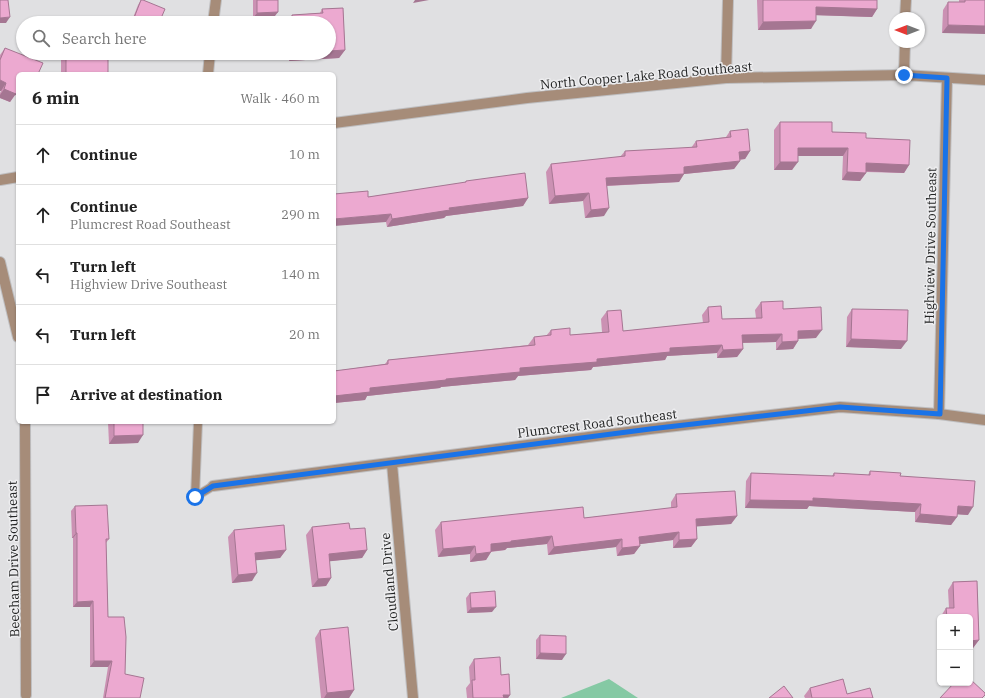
<!DOCTYPE html>
<html lang="en">
<head>
<meta charset="utf-8">
<style>
	:root { --surface:#fff; --page:#f2f2f2; --text:#222; --muted:#767676; --line:#e0e0e0 }
	body { margin:0; font-family:"IBM Plex Serif",serif; background:var(--page); color:var(--text) }
	.controls { position:absolute; right:12px; bottom:12px; display:grid; overflow:hidden; border-radius:6px; box-shadow:0 1px 3px #0004 }
	.controls button { width:36px; height:36px; display:grid; place-items:center; padding:0; border:0; border-bottom:1px solid var(--line); background:var(--surface); color:var(--text); font:20px sans-serif }
	.compass { position:absolute; left:889px; top:12px; width:36px; height:36px; border-radius:50%; background:var(--surface); box-shadow:0 1px 3px #0004; rotate:270deg }
	.stop { position:absolute; width:12px; height:12px; margin:-9px; border:3px solid #1a73e8; border-radius:50%; background:#fff }
	.stop.end { background:#1a73e8; border-color:#fff; box-shadow:0 1px 4px #0008 }
	.list { margin:0; padding:0; list-style:none }
	h2 { display:flex; justify-content:space-between; align-items:center; height:52px; margin:0; padding:0 16px; font-size:17px }
	h2 small { font-size:13px; font-weight:400; color:var(--muted) }
	.list li { display:grid; grid-template-columns:26px 1fr auto; gap:12px; align-items:center; box-sizing:border-box; height:60px; padding:0 16px; border-top:1px solid var(--line) }
	.list b { display:block; font-size:15px; white-space:nowrap }
	.list p { margin:0; font-size:13px; white-space:nowrap; color:var(--muted) }
	.list em { font-size:13px; font-style:normal; color:var(--muted) }
	.icon { flex:none; width:22px; height:22px; fill:none; stroke:currentColor; stroke-width:2; stroke-linecap:round; stroke-linejoin:round }
	.map { position:relative; flex:none; width:985px; height:698px; overflow:hidden }
	.search { position:absolute; background:var(--surface); box-shadow:0 1px 3px #0004; left:16px; top:16px; width:320px; height:44px; display:flex; align-items:center; gap:10px; box-sizing:border-box; padding:0 14px; border-radius:22px; color:var(--muted); font-size:15px }
	.panel { position:absolute; background:var(--surface); box-shadow:0 1px 3px #0004; left:16px; top:72px; width:320px; height:352px; border-radius:6px }
	.map>svg:first-child { display:block }
	.green { fill:#85c9a4 }
	.lines { fill:none; stroke-linecap:round; stroke-linejoin:round }
	.service-casing { stroke:#bebec0; stroke-width:10 }
	.minor-casing { stroke:#bebec0; stroke-width:12 }
	.tertiary-casing { stroke:#bebec0; stroke-width:12 }
	.service { stroke:#a68c79; stroke-width:8 }
	.minor { stroke:#a68c79; stroke-width:10 }
	.tertiary { stroke:#a68c79; stroke-width:10 }
	.wall { fill:#cb91b3 }
	.shaded-wall { fill:#a57692 }
	.building { fill:#eca9d0; stroke:#a57692 }
	.route { stroke:#1a73e8; stroke-width:5 }
	.labels { text-anchor:middle; stroke-width:3; stroke-linejoin:round; paint-order:stroke }
	.street-label { font-size:13px; fill:#232424; stroke:#ededef }
</style>
</head>
<body>
<div class="map">
<svg width="985" height="698" viewBox="0 0 985 698">
	<rect width="100%" height="100%" fill="#e0e0e2"/>
	<!-- green -->
	<path class="green" d="M 609,679 L 638,698 L 561,698 Z"/>
	<g class="lines">
		<defs>
			<path id="service" d="M 198,422 L 195,497 L 213,486"/>
			<g id="minor">
				<path d="M 905,18 L 906,0"/>
				<path d="M 213,23 L 216,0"/>
				<path d="M 208,74 L 210,53"/>
				<path d="M 904,75 L 905,42"/>
				<path d="M 726,78 L 728,0"/>
				<path d="M 0,262 L 18,337"/>
				<path d="M 939,414 L 947,78"/>
				<path d="M 25,422 L 26,695"/>
				<path d="M 392,464 L 413,698"/>
				<path d="M 213,486 L 650,429 L 840,407 L 939,414 L 985,420"/>
			</g>
			<g id="tertiary">
				<path d="M 334,123 L 527,98 L 726,78 L 904,75 L 985,80"/>
				<path d="M 0,180 L 18,177"/>
			</g>
		</defs>
		<!-- service casing -->
		<use href="#service" class="service-casing"/>
		<!-- minor casing -->
		<use href="#minor" class="minor-casing"/>
		<!-- tertiary casing -->
		<use href="#tertiary" class="tertiary-casing"/>
		<!-- service -->
		<use href="#service" class="service"/>
		<!-- minor -->
		<use href="#minor" class="minor"/>
		<!-- tertiary -->
		<use href="#tertiary" class="tertiary"/>
	</g>
	<!-- wall -->
	<g class="wall">
		<path d="M 141,0 L 159,23 L 131,23 L 138,5 Z"/>
		<path d="M 253,0 L 278,0 L 278,12 L 274,17 L 253,18 Z"/>
		<path d="M 757,0 L 877,0 L 877,9 L 872,17 L 816,15 L 811,29 L 758,30 Z"/>
		<path d="M 959,0 L 985,0 L 942,33 L 943,10 L 948,2 L 959,2 Z"/>
		<path d="M 343,8 L 345,50 L 339,58 L 289,61 L 289,53 L 329,53 L 329,23 L 287,23 L 292,15 L 320,13 L 322,9 Z"/>
		<path d="M 5,48 L 15,95 L 10,102 L 0,98 L 0,93 L 1,91 L 0,91 L 0,55 Z"/>
		<rect x="61" y="53" width="47" height="21"/>
		<path d="M 780,122 L 866,138 L 909,165 L 904,173 L 866,172 L 866,173 L 860,181 L 842,180 L 843,156 L 798,156 L 792,170 L 774,170 L 774,130 Z"/>
		<path d="M 730,131 L 750,151 L 745,159 L 739,160 L 740,161 L 734,169 L 684,174 L 679,182 L 607,186 L 604,216 L 585,218 L 583,201 L 549,204 L 546,172 L 551,164 L 620,157 L 625,151 L 691,148 L 696,141 L 726,137 Z"/>
		<path d="M 466,181 L 528,198 L 523,206 L 446,216 L 444,218 L 387,227 L 386,222 L 368,197 L 464,183 Z"/>
		<path d="M 761,302 L 783,309 L 816,338 L 798,339 L 798,341 L 793,349 L 776,350 L 776,342 L 742,343 L 743,349 L 737,357 L 717,358 L 717,353 L 667,356 L 665,360 L 593,367 L 591,370 L 518,376 L 515,380 L 441,387 L 440,388 L 367,396 L 365,400 L 334,403 L 334,371 L 385,364 L 388,360 L 528,345 L 534,337 L 546,336 L 551,330 L 570,335 L 602,332 L 601,319 L 607,311 L 623,331 L 703,323 L 702,315 L 708,307 L 722,319 L 756,318 L 755,310 Z"/>
		<path d="M 852,309 L 901,349 L 846,347 L 847,317 Z"/>
		<path d="M 108,422 L 143,422 L 138,443 L 109,444 Z"/>
		<path d="M 870,471 L 900,476 L 968,515 L 957,514 L 957,517 L 951,525 L 915,522 L 915,512 L 809,506 L 807,509 L 745,508 L 746,481 L 751,473 L 832,476 L 834,473 L 868,475 Z"/>
		<path d="M 676,494 L 737,516 L 731,524 L 696,526 L 697,539 L 691,547 L 673,548 L 673,540 L 640,544 L 640,546 L 634,554 L 617,556 L 616,547 L 548,555 L 547,544 L 507,548 L 505,550 L 491,552 L 486,560 L 470,562 L 470,554 L 438,557 L 435,530 L 441,522 L 584,518 L 671,508 L 671,502 Z"/>
		<path d="M 75,506 L 109,539 L 106,543 L 108,617 L 125,674 L 140,698 L 103,698 L 108,667 L 90,667 L 90,607 L 73,607 L 73,538 L 72,538 L 71,511 Z"/>
		<path d="M 312,527 L 350,529 L 367,550 L 362,558 L 329,561 L 331,578 L 326,586 L 312,587 L 306,535 Z"/>
		<path d="M 234,530 L 286,550 L 280,558 L 256,560 L 252,581 L 232,583 L 228,537 Z"/>
		<path d="M 977,581 L 979,640 L 973,648 L 970,648 L 970,617 L 941,617 L 941,616 L 946,608 L 949,608 L 948,590 L 953,582 Z"/>
		<path d="M 470,593 L 492,612 L 467,613 L 466,598 Z"/>
		<path d="M 320,630 L 354,690 L 349,698 L 321,698 L 315,638 Z"/>
		<path d="M 540,635 L 562,660 L 536,659 L 536,640 Z"/>
		<path d="M 474,659 L 501,675 L 510,695 L 508,698 L 467,698 L 466,688 L 470,683 L 469,667 Z"/>
		<path d="M 810,688 L 847,694 L 873,698 L 805,698 L 804,696 Z"/>
	</g>
	<!-- shaded-wall -->
	<g class="shaded-wall">
		<path d="M 415,0 L 429,0 L 413,3 Z"/>
		<path d="M 816,7 L 877,9 L 872,17 L 810,15 Z"/>
		<path d="M 278,12 L 274,17 L 253,18 L 257,13 Z"/>
		<path d="M 10,17 L 6,23 L 0,23 L 0,18 Z"/>
		<path d="M 816,21 L 811,29 L 758,30 L 763,22 Z"/>
		<path d="M 948,25 L 985,26 L 985,34 L 942,33 Z"/>
		<path d="M 345,50 L 339,58 L 289,61 L 295,53 L 329,53 L 329,51 Z"/>
		<path d="M 0,80 L 6,83 L 1,91 L 0,91 Z"/>
		<path d="M 18,87 L 18,96 L 15,95 L 10,102 L 0,98 L 0,95 L 4,89 Z"/>
		<path d="M 798,148 L 848,148 L 843,156 L 792,156 Z"/>
		<path d="M 750,151 L 745,159 L 733,160 L 739,152 Z"/>
		<path d="M 740,161 L 734,169 L 684,174 L 679,182 L 601,186 L 606,178 L 684,167 Z"/>
		<path d="M 780,162 L 798,162 L 792,170 L 774,170 Z"/>
		<path d="M 866,163 L 909,165 L 904,173 L 860,171 Z"/>
		<path d="M 847,172 L 866,173 L 860,181 L 842,180 Z"/>
		<path d="M 589,193 L 583,201 L 549,204 L 555,196 Z"/>
		<path d="M 528,198 L 523,206 L 446,216 L 444,218 L 387,227 L 392,219 L 449,208 Z"/>
		<path d="M 609,208 L 604,216 L 585,218 L 591,210 Z"/>
		<path d="M 391,214 L 386,222 L 334,226 L 334,219 Z"/>
		<path d="M 822,330 L 816,338 L 793,339 L 798,331 Z"/>
		<path d="M 782,334 L 776,342 L 736,343 L 742,335 Z"/>
		<path d="M 851,339 L 907,341 L 901,349 L 846,347 Z"/>
		<path d="M 798,341 L 793,349 L 776,350 L 782,342 Z"/>
		<path d="M 722,345 L 717,353 L 667,356 L 665,360 L 593,367 L 591,370 L 518,376 L 515,380 L 441,387 L 440,388 L 367,396 L 365,400 L 334,403 L 334,396 L 370,388 L 446,379 L 520,368 L 597,359 L 670,348 Z"/>
		<path d="M 743,349 L 737,357 L 717,358 L 723,350 Z"/>
		<path d="M 143,435 L 138,443 L 109,444 L 114,436 Z"/>
		<path d="M 813,498 L 921,504 L 915,512 L 809,506 L 807,509 L 745,508 L 750,500 Z"/>
		<path d="M 958,506 L 973,507 L 968,515 L 952,514 Z"/>
		<path d="M 920,514 L 957,517 L 951,525 L 915,522 Z"/>
		<path d="M 737,516 L 731,524 L 690,527 L 696,519 Z"/>
		<path d="M 679,532 L 673,540 L 633,545 L 639,537 Z"/>
		<path d="M 76,533 L 77,533 L 73,538 L 72,538 Z"/>
		<path d="M 552,536 L 547,544 L 507,548 L 505,550 L 485,552 L 491,544 L 511,541 Z"/>
		<path d="M 622,539 L 616,547 L 548,555 L 554,547 Z"/>
		<path d="M 697,539 L 691,547 L 673,548 L 679,540 Z"/>
		<path d="M 475,546 L 470,554 L 438,557 L 443,549 Z"/>
		<path d="M 640,546 L 634,554 L 617,556 L 622,548 Z"/>
		<path d="M 286,550 L 280,558 L 250,561 L 255,553 Z"/>
		<path d="M 367,550 L 362,558 L 323,562 L 329,554 Z"/>
		<path d="M 491,552 L 486,560 L 470,562 L 476,554 Z"/>
		<path d="M 257,573 L 252,581 L 232,583 L 238,575 Z"/>
		<path d="M 331,578 L 326,586 L 312,587 L 318,579 Z"/>
		<path d="M 93,601 L 90,607 L 73,607 L 77,602 Z"/>
		<path d="M 496,607 L 492,612 L 467,613 L 471,608 Z"/>
		<path d="M 979,640 L 973,648 L 970,648 L 970,641 Z"/>
		<path d="M 540,653 L 566,654 L 562,660 L 536,659 Z"/>
		<path d="M 94,661 L 112,661 L 108,667 L 90,667 Z"/>
		<path d="M 354,690 L 349,698 L 324,698 L 327,693 Z"/>
		<path d="M 503,695 L 510,695 L 508,698 L 501,698 Z"/>
	</g>
	<!-- building -->
	<g class="building">
		<path d="M 0,0 L 8,0 L 10,17 L 0,18 Z"/>
		<path d="M 141,0 L 143,0 L 165,9 L 159,23 L 132,23 Z"/>
		<path d="M 257,0 L 278,0 L 278,12 L 257,13 Z"/>
		<path d="M 763,0 L 877,0 L 877,9 L 816,7 L 816,21 L 763,22 Z"/>
		<path d="M 965,0 L 985,0 L 985,26 L 948,25 L 948,2 L 965,2 Z"/>
		<path d="M 343,8 L 345,50 L 329,51 L 329,23 L 293,23 L 292,15 L 323,13 L 322,9 Z"/>
		<path d="M 5,48 L 43,63 L 38,74 L 18,74 L 18,88 L 16,94 L 4,89 L 6,83 L 0,80 L 0,60 Z"/>
		<rect x="66" y="53" width="42" height="21"/>
		<path d="M 780,122 L 832,122 L 832,132 L 866,133 L 866,138 L 910,140 L 909,165 L 866,163 L 866,173 L 847,172 L 848,148 L 798,148 L 798,162 L 780,162 Z"/>
		<path d="M 748,129 L 750,151 L 739,152 L 740,161 L 684,167 L 684,174 L 606,178 L 609,208 L 591,210 L 589,193 L 555,196 L 551,164 L 625,156 L 625,151 L 697,147 L 696,141 L 731,137 L 730,131 Z"/>
		<path d="M 525,173 L 528,198 L 449,208 L 450,210 L 392,219 L 391,214 L 334,219 L 334,194 L 368,191 L 368,197 L 466,182 L 466,181 Z"/>
		<path d="M 783,301 L 783,309 L 821,307 L 822,330 L 798,331 L 798,341 L 782,342 L 782,334 L 742,335 L 743,349 L 723,350 L 722,345 L 670,348 L 670,352 L 597,359 L 597,362 L 520,368 L 520,372 L 446,379 L 446,380 L 370,388 L 370,392 L 334,396 L 334,371 L 388,364 L 388,360 L 535,345 L 534,337 L 551,335 L 551,330 L 570,328 L 570,335 L 609,332 L 607,311 L 621,310 L 623,331 L 709,322 L 708,307 L 721,306 L 722,319 L 762,318 L 761,302 Z"/>
		<path d="M 852,309 L 908,310 L 907,341 L 851,339 Z"/>
		<path d="M 114,422 L 143,422 L 143,435 L 114,436 Z"/>
		<path d="M 870,471 L 901,473 L 900,476 L 975,481 L 973,507 L 958,506 L 957,517 L 920,514 L 921,504 L 813,498 L 813,501 L 750,500 L 751,473 L 834,476 L 834,473 L 870,475 Z"/>
		<path d="M 735,491 L 737,516 L 696,519 L 697,539 L 679,540 L 679,532 L 639,537 L 640,546 L 622,548 L 622,539 L 554,547 L 552,536 L 511,541 L 511,542 L 491,544 L 491,552 L 476,554 L 475,546 L 443,549 L 441,522 L 583,507 L 584,518 L 677,507 L 676,494 Z"/>
		<path d="M 107,505 L 109,539 L 106,539 L 108,617 L 124,617 L 126,637 L 125,674 L 144,678 L 140,698 L 105,698 L 112,661 L 94,661 L 93,601 L 77,602 L 77,533 L 76,533 L 75,506 Z"/>
		<path d="M 349,523 L 350,529 L 365,528 L 367,550 L 329,554 L 331,578 L 318,579 L 312,527 Z"/>
		<path d="M 284,525 L 286,550 L 255,553 L 257,573 L 238,575 L 234,530 Z"/>
		<path d="M 977,581 L 979,640 L 970,641 L 970,617 L 947,617 L 946,608 L 954,608 L 953,582 Z"/>
		<path d="M 495,591 L 496,607 L 471,608 L 470,593 Z"/>
		<path d="M 348,627 L 354,690 L 327,693 L 320,630 Z"/>
		<path d="M 540,635 L 566,636 L 566,654 L 540,653 Z"/>
		<path d="M 500,657 L 501,675 L 509,674 L 510,695 L 503,695 L 504,698 L 473,698 L 472,680 L 475,680 L 474,659 Z"/>
		<path d="M 843,679 L 847,694 L 870,688 L 873,698 L 812,698 L 810,688 Z"/>
		<path d="M 970,679 L 985,693 L 985,695 L 982,698 L 940,698 L 954,683 L 970,683 Z"/>
		<path d="M 784,686 L 793,698 L 769,698 Z"/>
	</g>
	<g class="lines">
		<!-- route -->
		<path class="route" d="M 195,497 L 213,486 L 650,429 L 840,407 L 940,414 L 947,78 L 904,75"/>
	</g>
	<g class="labels">
		<!-- street labels -->
		<g class="street-label">
			<text transform="translate(646 75) rotate(-5)" y="5">North Cooper Lake Road Southeast</text>
			<text transform="translate(930 246) rotate(-89)" y="5">Highview Drive Southeast</text>
			<text transform="translate(597 423) rotate(-7)" y="5">Plumcrest Road Southeast</text>
			<text transform="translate(13 559) rotate(-91)" y="5">Beecham Drive Southeast</text>
			<text transform="translate(389 582) rotate(-95)" y="5">Cloudland Drive</text>
		</g>
	</g>
</svg>
<div class="controls">
<button>+</button>
<button>−</button>
</div>
<svg class="compass" viewBox="-18 -18 36 36"><path d="M0-13l5 13h-10z" fill="#e53935"/><path d="M0 13l5-13h-10z" fill="#767676"/></svg>
<div class="stop" style="left:195px;top:497px"></div>
<div class="stop end" style="left:904px;top:75px"></div>
<div class="search"><svg class="icon" aria-label="search" viewBox="0 0 24 24"><circle cx="10" cy="10" r="6"/><path d="M15 15l6 6"/></svg>Search here</div>
<section class="panel">
<h2>6 min<small>Walk · 460 m</small></h2>
<ul class="list">
<li><svg class="icon" aria-label="ahead" viewBox="0 0 24 24"><path d="M12 20V5M6 11l6-6 6 6"/></svg><div><b>Continue</b></div><em>10 m</em></li>
<li><svg class="icon" aria-label="ahead" viewBox="0 0 24 24"><path d="M12 20V5M6 11l6-6 6 6"/></svg><div><b>Continue</b><p>Plumcrest Road Southeast</p></div><em>290 m</em></li>
<li><svg class="icon" aria-label="left" viewBox="0 0 24 24"><path d="M17 20v-9H6M10 6l-5 5 5 5"/></svg><div><b>Turn left</b><p>Highview Drive Southeast</p></div><em>140 m</em></li>
<li><svg class="icon" aria-label="left" viewBox="0 0 24 24"><path d="M17 20v-9H6M10 6l-5 5 5 5"/></svg><div><b>Turn left</b></div><em>20 m</em></li>
<li><svg class="icon" aria-label="arrive" viewBox="0 0 24 24"><path d="M6 21V4h12l-3 4 3 4H6"/></svg><div><b>Arrive at destination</b></div></li>
</ul>
</section>
</div>
</body>
</html>
